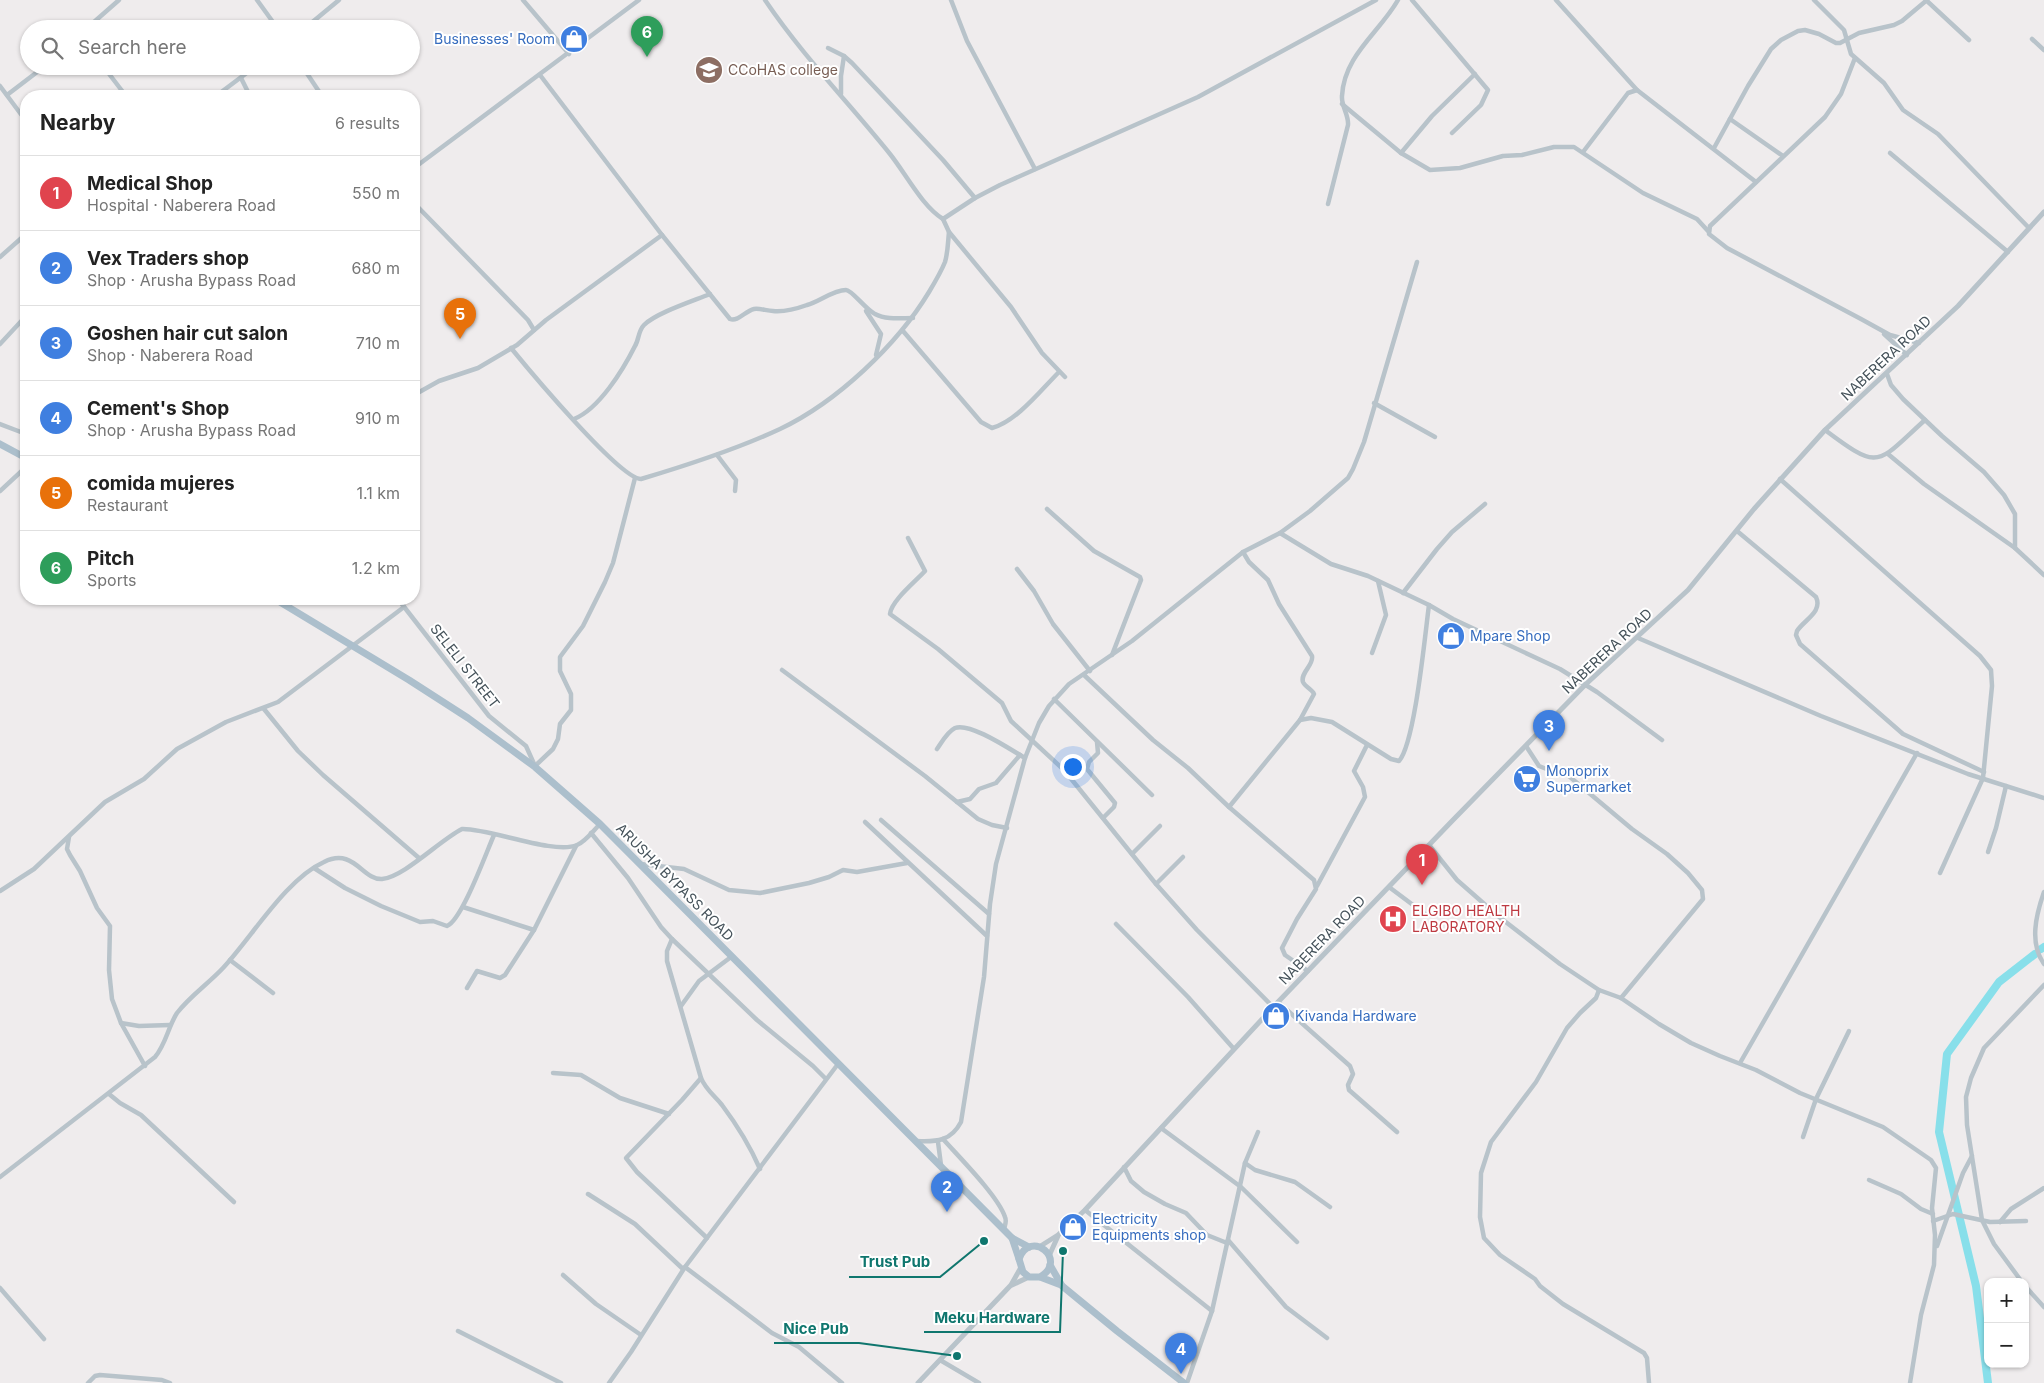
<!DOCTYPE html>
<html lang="en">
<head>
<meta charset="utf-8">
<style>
	:root { --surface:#fff; --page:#f2f2f2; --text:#222; --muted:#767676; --line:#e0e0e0; --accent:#111827 }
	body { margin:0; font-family:Inter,sans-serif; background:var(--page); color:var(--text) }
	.controls { position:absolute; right:15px; bottom:15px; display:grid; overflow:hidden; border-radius:10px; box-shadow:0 1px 4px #0004 }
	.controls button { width:45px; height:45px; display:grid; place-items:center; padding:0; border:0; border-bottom:1px solid var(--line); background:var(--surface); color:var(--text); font:25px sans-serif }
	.you { position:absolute; left:1072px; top:766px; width:18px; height:18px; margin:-12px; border:4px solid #fff; border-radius:50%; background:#1a73e8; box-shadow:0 0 0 8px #1a73e833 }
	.badge { display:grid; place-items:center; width:32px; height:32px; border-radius:50%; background:var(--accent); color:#fff; font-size:16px; font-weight:700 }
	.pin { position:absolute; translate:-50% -41px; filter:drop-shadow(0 1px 2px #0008) }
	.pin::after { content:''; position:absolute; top:26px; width:18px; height:15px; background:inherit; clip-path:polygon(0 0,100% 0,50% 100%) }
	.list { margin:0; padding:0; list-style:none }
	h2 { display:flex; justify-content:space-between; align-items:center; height:65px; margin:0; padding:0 20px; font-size:21px }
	h2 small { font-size:16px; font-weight:400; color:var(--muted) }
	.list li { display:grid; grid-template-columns:32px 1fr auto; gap:15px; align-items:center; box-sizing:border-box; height:75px; padding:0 20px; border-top:1px solid var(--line) }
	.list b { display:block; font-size:19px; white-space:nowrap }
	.list p { margin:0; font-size:16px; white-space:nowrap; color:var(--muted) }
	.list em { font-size:16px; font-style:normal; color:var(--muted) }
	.icon { flex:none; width:28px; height:28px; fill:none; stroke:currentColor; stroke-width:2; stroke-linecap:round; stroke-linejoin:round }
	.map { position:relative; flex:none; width:2044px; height:1383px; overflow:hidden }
	.search { position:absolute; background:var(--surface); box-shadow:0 1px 4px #0004; left:20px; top:20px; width:400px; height:55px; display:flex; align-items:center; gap:12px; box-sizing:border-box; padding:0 18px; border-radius:28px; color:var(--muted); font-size:19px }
	.panel { position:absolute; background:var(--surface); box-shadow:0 1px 4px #0004; left:20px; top:90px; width:400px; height:515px; border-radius:20px }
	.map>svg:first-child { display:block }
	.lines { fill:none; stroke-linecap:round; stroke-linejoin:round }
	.river { stroke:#88dfea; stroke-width:8 }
	.minor { stroke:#b8c3ca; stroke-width:4.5 }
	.tertiary { stroke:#b8c3ca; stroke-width:5 }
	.primary { stroke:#acbfcc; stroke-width:7 }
	.labels { text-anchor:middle; stroke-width:4; stroke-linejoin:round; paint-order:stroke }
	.shop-label { font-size:14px; fill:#366cbe; stroke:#fff; text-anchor:start }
	.education-label { font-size:14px; fill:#785e54; stroke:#fff; text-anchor:start }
	.street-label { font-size:14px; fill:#45525a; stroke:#fff }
	.health-label { font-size:14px; fill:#be3a42; stroke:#fff; text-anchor:start }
	.leader { fill:none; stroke:#0f766e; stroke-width:2 }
	.callout-dot { fill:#0f766e; stroke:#fff; stroke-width:2 }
	.callout-label { font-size:15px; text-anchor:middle; font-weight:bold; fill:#0f766e; stroke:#fff; stroke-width:4; stroke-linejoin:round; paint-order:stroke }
</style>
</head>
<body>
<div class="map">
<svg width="2044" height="1383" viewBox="0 0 2044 1383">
	<rect width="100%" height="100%" fill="#efeced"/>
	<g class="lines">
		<!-- river -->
		<g class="river">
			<path d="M 2041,949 L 2044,947"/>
			<path d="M 1988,1383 L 1976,1286 L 1939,1132 L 1947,1054 L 1999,982 L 2035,954"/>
		</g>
		<!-- minor -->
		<g class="minor">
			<path d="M 257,0 L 278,29"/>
			<path d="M 523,0 L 569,54"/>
			<path d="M 765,0 C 802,55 849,103 890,154 C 906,174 922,206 943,219 L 975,198 L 1000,185 L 1198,97 L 1376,0"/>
			<path d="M 951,0 L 967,41 L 1035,169"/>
			<path d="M 1412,0 L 1488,90 L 1481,105 L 1452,133"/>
			<path d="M 1556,0 L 1637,90"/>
			<path d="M 1814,0 L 1844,30 L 1851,54 L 1884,83 L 1903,110 L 1938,134 L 2029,228"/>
			<path d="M 1926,0 L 1969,40"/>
			<path d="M 86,29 L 119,0"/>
			<path d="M 304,29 L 339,0"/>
			<path d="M 2032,39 L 2044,50"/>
			<path d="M 828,48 L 844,56 L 852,63 L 943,160 L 975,198"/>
			<path d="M 1855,58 L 1841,94 L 1825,117 L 1710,226 L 1709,234 L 1727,248 L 1861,319 L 1890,335 L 1919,343"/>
			<path d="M 103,66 L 126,96"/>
			<path d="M 302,66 L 322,96"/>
			<path d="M 540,75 L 662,235 L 730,319 C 738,322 745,311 754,309 C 760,308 767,311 773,311 C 784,312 796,309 807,305 C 819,302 833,290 846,290 C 852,290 866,310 875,314 C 886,320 901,318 913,318"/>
			<path d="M 241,78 L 250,96"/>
			<path d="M 0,86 L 26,121"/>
			<path d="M 841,94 L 841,76 L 844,56"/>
			<path d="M 7,95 L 45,66"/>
			<path d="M 216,96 L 256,66"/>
			<path d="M 1342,104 L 1401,153 L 1430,170 L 1460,168 L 1503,156 L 1522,155 L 1554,147 L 1574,147 L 1643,193 L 1697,219 L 1708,231"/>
			<path d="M 1730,119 L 1783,156"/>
			<path d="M 1714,148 L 1748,86 L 1771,49 L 1781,40 L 1798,31 L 1805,30 L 1819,34 L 1836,43 L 1840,43 L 1859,33 L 1894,25 L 1902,21 L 1927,0"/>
			<path d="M 1583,152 L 1628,93 L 1637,90 L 1756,182"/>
			<path d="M 1401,153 L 1432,116 L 1475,74"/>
			<path d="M 1890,153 L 2008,252"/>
			<path d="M 414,168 L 639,0"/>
			<path d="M 414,203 L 528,320 L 534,330"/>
			<path d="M 1328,204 L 1348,125 C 1349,115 1341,106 1342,96 C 1344,55 1380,32 1398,0"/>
			<path d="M 943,219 L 949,232 L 1011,307 L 1042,353 L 1065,377"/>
			<path d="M 0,257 L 26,234"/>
			<path d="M 866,311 L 881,334 L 876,355"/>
			<path d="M 903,331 L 981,422 L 992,428 C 1016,422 1041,390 1059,372"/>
			<path d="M 1884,334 L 1907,355"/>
			<path d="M 0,344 L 26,316"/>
			<path d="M 511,348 C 529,370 620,479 641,479 C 688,465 735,450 780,429 C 837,402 897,345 929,292 C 935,282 941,272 945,262 C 948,252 948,241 949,232"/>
			<path d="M 1887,374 L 1891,385 L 1903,399 L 1942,436 L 1984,472 L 2004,495 L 2015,514 L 2015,548 L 2044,575"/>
			<path d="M 414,395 L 439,381 L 478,368 L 517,345 L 546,320 L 662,235"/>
			<path d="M 1374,403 L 1435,437"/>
			<path d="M 574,419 C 599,409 623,370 635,346 C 639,340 638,331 644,325 C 656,313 693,301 710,294"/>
			<path d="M 0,424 L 26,434"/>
			<path d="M 1825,430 C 1881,472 1876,464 1925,420"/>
			<path d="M 1888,454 L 1924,484 L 2015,548"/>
			<path d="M 717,455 L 736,480 L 735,491"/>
			<path d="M 1780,479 L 1980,656 L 1991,670 L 1992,686 L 1983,778 L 1940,873"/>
			<path d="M 0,491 L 26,467"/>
			<path d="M 1047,509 L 1094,551 L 1140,577 L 1141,580 L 1112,655"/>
			<path d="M 1737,531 L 1816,597 C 1823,612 1804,620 1797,631 L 1796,635 L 1800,644 L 1903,734 L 1984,772"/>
			<path d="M 1280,533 L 1331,564 L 1368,576 L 1429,605 L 1453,619 L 1560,669 L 1597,692 L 1662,740"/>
			<path d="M 908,538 L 925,571 C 916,581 891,601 890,614 L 938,649 L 1002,703 L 1011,721 L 1064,770 L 1156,884 L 1197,930 L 1273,1007"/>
			<path d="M 1017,569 L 1034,591 L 1053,624 L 1090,671"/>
			<path d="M 1403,593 L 1437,549 L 1452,532 L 1485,504"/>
			<path d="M 398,599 L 489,716 L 526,746 L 535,766"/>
			<path d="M 1638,638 L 1821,716 L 1968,774 L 2044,798"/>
			<path d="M 1372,653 L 1386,615 L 1378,581"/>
			<path d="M 782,670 L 925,776 L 978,819 L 992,825 L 1007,828"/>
			<path d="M 1084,675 L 1153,740 L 1188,768 L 1229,807 L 1314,880 L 1316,889 L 1297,919 L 1282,948 L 1285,955 L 1308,971"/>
			<path d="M 1054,699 L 1152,795"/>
			<path d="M 264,709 L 298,751 L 323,775 L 419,858"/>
			<path d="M 1300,720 L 1311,718 L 1332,722 L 1391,759 L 1399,761 C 1415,743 1425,634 1429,605"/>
			<path d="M 1097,742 L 1098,753 L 1089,762 L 1087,769 L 1115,803 L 1114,807 L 1103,818"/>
			<path d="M 1526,746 L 1539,766 L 1549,770 L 1564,772 L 1632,829 L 1667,854 L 1688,873 L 1702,890 L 1703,899 L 1621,998"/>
			<path d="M 937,749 C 942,742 947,732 955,728 C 970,722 1011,750 1025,758"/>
			<path d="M 535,766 L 553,749 L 558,739 L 560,724 L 571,710 L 571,694 L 560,671 L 560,657 L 583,626 L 605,582 L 613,563 L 635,478"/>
			<path d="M 957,802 L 970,799 L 979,789 L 996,783 L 1020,755"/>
			<path d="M 1229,807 L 1300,720 L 1314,694 C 1312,689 1305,687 1303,682 C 1300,673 1314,665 1312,656 L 1279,604 L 1268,580 L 1249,562 L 1243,552"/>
			<path d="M 881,820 L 989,914"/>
			<path d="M 865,822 L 987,936"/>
			<path d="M 591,833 L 628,878 L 661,927 L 672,939 L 757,1020 L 813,1066 L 826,1079"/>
			<path d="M 69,837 L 67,849 L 70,855 L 80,871 L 97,908 L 110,926 L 109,970 L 112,999 L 121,1023 L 145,1066"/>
			<path d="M 1429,845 L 1457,880 L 1498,916 L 1560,964 L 1599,990 L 1621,998 L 1659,1024 L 1691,1043 L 1720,1056 L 1756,1070 L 1800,1093 L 1883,1127 L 1931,1160 L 1936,1168 L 1932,1208 L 1935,1235 L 1934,1265 L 1921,1315 L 1910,1383"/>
			<path d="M 1988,852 L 1996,828 L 2006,786"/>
			<path d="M 1132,854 L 1160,826"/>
			<path d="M 641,864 L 684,869 L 729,890 L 760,893 L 809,883 L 829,877 L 843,870 L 857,872 L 907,863"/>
			<path d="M 314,868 L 345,888 L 381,906 L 420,922 L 433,921 L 447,926 C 462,920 486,853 494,835"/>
			<path d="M 1156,884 L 1183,857"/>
			<path d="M 1317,886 L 1365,797 L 1363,787 L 1354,771 L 1367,745"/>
			<path d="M 1389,887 L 1425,914"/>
			<path d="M 0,891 L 34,869 L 105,802 L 144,779 L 177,749 L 226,722 L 278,702 L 404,607"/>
			<path d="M 2044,892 C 2036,915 2029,943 2044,964"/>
			<path d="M 463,907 L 534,930"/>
			<path d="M 1116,924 L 1188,997 L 1234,1049"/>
			<path d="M 672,939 L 667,951 L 667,961 L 701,1078 C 706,1090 714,1095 722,1105 C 737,1125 750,1146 760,1169"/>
			<path d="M 230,960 L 273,993"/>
			<path d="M 467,988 L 477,971 L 500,978 L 505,975 L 534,930 L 576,846"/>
			<path d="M 1599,990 L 1596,998 L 1580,1013 L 1567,1028 L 1536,1082 L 1491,1142 L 1481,1173 L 1480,1217 L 1484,1238 L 1500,1255 L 1535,1279 L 1540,1286 L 1563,1304 L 1644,1353 L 1647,1358 L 1649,1383"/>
			<path d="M 1278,1002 L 1350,1066 L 1353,1074 L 1348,1085 L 1349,1090 L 1397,1132"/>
			<path d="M 681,1006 L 699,981 L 731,957"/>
			<path d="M 121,1023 L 139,1026 L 170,1025"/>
			<path d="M 1740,1063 L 1917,753"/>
			<path d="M 553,1073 L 581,1075 L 620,1098 L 669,1114"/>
			<path d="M 701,1078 L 682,1100 L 626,1158 L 637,1172 L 707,1238"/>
			<path d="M 109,1094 L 120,1103 L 141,1115 L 234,1202"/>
			<path d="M 1161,1128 L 1241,1187 L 1297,1242"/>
			<path d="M 1803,1137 L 1816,1099 L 1849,1031"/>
			<path d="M 943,1139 C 959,1157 998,1196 1005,1217 C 1007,1221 1005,1225 1004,1229"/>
			<path d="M 917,1141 C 937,1142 951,1141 961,1122 L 984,977 L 990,904 L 996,864 L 1025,758 L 1039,723 L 1049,706 L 1069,684 L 1132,641 L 1243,552 L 1280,533 L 1310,511 L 1348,478 L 1353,469 L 1364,442 L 1417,262"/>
			<path d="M 938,1142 L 941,1165"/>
			<path d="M 1245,1163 L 1255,1170 L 1295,1182 L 1330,1207"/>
			<path d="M 1124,1167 L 1131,1181 L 1144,1192 L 1165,1204 L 1186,1213 L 1207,1235 L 1227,1243"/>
			<path d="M 0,1177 L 155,1057 C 166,1044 168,1027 177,1013 C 190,996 208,984 223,968 C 252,937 286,879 324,862 C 354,847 362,880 382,879 C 404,877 440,840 462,829 C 489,828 554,855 577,845 C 585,842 593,831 600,824"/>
			<path d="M 1869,1180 L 1901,1194 L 1921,1209 L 1933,1214"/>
			<path d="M 588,1194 L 635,1224 L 683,1269"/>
			<path d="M 1085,1210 L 1212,1311"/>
			<path d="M 1933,1221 L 1953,1214 L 1990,1222 L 2026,1221"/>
			<path d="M 2000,1222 L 2011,1209 L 2044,1188"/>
			<path d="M 1228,1240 L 1286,1307 L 1327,1338"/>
			<path d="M 1937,1246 L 1963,1173 L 1972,1156"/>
			<path d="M 685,1267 L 772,1333 L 799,1347 L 842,1383"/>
			<path d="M 563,1275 L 596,1304 L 641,1335"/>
			<path d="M 2022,1282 L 1994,1244 L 1982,1220 L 1967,1125 L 1966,1097 L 1971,1078 L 1984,1048 L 2044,985"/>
			<path d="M 2025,1286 L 2044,1307"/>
			<path d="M 0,1288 L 44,1339"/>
			<path d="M 458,1331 L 561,1383"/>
			<path d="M 940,1360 L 979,1383"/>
			<path d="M 88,1383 L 95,1376 L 100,1375 L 162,1380 L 170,1383"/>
			<path d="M 609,1383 L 631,1352 L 685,1267 L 838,1064"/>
			<path d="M 1187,1383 L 1212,1311 L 1245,1163 L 1258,1132"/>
		</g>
		<!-- tertiary -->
		<g class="tertiary">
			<path d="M 1039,1247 L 1058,1235 L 1085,1210 L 1278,1002 L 1453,820 L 1585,685 L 1688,590 L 1754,509 L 1825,430 L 1958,306 L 2044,212"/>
			<path d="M 1049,1256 L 1058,1236"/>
			<path d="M 1012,1285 L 1029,1277"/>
			<path d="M 918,1383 L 1011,1285 L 1020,1269"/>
		</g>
		<!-- primary -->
		<g class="primary">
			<path d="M 0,444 L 26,458"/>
			<path d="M 275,599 L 409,680 L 468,718 L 535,767 L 600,824 L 1012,1238 L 1029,1247"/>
			<path d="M 1012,1238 L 1019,1259"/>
			<path d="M 1050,1265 L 1061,1284"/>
			<path d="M 1040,1277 C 1069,1260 1030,1228 1019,1259 L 1023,1272 L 1029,1277 L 1040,1277 L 1061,1285 L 1117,1331 L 1184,1383"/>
		</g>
	</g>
	<!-- icons -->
	<defs>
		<symbol id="shop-disc" viewBox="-11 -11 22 22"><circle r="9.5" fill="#3f7fe0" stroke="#fff"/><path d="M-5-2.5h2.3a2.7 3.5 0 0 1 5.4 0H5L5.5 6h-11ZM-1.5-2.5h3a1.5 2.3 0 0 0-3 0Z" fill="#fff"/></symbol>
		<symbol id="university-disc" viewBox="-11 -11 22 22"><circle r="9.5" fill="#8d6e63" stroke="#fff"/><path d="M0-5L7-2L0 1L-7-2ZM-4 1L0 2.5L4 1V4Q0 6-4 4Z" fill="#fff"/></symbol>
		<symbol id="supermarket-disc" viewBox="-11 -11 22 22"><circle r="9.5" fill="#3f7fe0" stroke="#fff"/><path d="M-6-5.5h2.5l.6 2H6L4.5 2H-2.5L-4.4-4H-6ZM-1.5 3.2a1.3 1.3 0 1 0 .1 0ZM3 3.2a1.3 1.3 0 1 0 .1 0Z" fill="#fff"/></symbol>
		<symbol id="hospital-disc" viewBox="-11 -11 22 22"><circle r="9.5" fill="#e0444e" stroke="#fff"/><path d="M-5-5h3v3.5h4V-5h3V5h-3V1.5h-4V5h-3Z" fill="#fff"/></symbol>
	</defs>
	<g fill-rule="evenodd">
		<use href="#shop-disc" x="558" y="23" width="32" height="32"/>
		<use href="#university-disc" x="693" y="54" width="32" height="32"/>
		<use href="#shop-disc" x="1435" y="620" width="32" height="32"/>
		<use href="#supermarket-disc" x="1511" y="763" width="32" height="32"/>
		<use href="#hospital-disc" x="1377" y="903" width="32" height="32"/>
		<use href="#shop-disc" x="1260" y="1000" width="32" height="32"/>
		<use href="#shop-disc" x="1057" y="1211" width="32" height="32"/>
	</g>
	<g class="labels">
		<!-- shop labels -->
		<g class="shop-label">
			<text x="555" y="44" text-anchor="end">Businesses' Room</text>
			<text x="1470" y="641">Mpare Shop</text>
			<text x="1546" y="776">Monoprix<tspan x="1546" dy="16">Supermarket</tspan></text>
			<text x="1295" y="1021">Kivanda Hardware</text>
			<text x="1092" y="1224">Electricity<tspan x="1092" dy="16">Equipments shop</tspan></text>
		</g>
		<!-- education labels -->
		<g class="education-label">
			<text x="728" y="75">CCoHAS college</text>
		</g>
		<!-- street labels -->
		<g class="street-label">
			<text transform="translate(1886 358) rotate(-43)" y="5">NABERERA ROAD</text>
			<text transform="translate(1607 651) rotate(-43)" y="5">NABERERA ROAD</text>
			<text transform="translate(465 666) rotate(52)" y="5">SELELI STREET</text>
			<text transform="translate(675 882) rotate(45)" y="5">ARUSHA BYPASS ROAD</text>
			<text transform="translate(1322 940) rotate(-46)" y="5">NABERERA ROAD</text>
		</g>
		<!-- health labels -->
		<g class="health-label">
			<text x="1412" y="916">ELGIBO HEALTH<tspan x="1412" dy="16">LABORATORY</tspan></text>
		</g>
	</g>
	<!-- callouts -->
	<path class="leader" d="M984 1241L940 1277H849M1063 1251L1060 1332H924M957 1356L859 1343H774"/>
	<g class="callout-dot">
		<circle cx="984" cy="1241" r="5"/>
		<circle cx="1063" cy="1251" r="5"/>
		<circle cx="957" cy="1356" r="5"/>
	</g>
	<g class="callout-label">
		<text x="895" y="1267">Trust Pub</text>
		<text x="992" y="1323">Meku Hardware</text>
		<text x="816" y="1334">Nice Pub</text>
	</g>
</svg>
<div class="controls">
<button>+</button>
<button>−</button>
</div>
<div class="you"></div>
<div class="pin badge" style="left:1422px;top:885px;background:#e0444e">1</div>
<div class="pin badge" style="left:947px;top:1212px;background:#3f7fe0">2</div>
<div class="pin badge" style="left:1549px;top:751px;background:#3f7fe0">3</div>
<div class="pin badge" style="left:1181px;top:1374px;background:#3f7fe0">4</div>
<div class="pin badge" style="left:460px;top:339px;background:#e8710a">5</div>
<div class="pin badge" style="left:647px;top:57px;background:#2e9e5b">6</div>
<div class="search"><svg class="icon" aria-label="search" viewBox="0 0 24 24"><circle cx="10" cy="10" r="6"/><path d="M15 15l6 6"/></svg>Search here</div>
<section class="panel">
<h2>Nearby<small>6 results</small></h2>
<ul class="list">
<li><span class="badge" style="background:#e0444e">1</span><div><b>Medical Shop</b><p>Hospital · Naberera Road</p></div><em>550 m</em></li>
<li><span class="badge" style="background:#3f7fe0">2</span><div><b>Vex Traders shop</b><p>Shop · Arusha Bypass Road</p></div><em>680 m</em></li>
<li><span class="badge" style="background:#3f7fe0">3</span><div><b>Goshen hair cut salon</b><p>Shop · Naberera Road</p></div><em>710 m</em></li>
<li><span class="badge" style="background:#3f7fe0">4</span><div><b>Cement's Shop</b><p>Shop · Arusha Bypass Road</p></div><em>910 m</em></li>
<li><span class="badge" style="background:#e8710a">5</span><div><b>comida mujeres</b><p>Restaurant</p></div><em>1.1 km</em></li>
<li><span class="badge" style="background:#2e9e5b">6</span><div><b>Pitch</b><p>Sports</p></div><em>1.2 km</em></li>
</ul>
</section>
</div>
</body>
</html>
